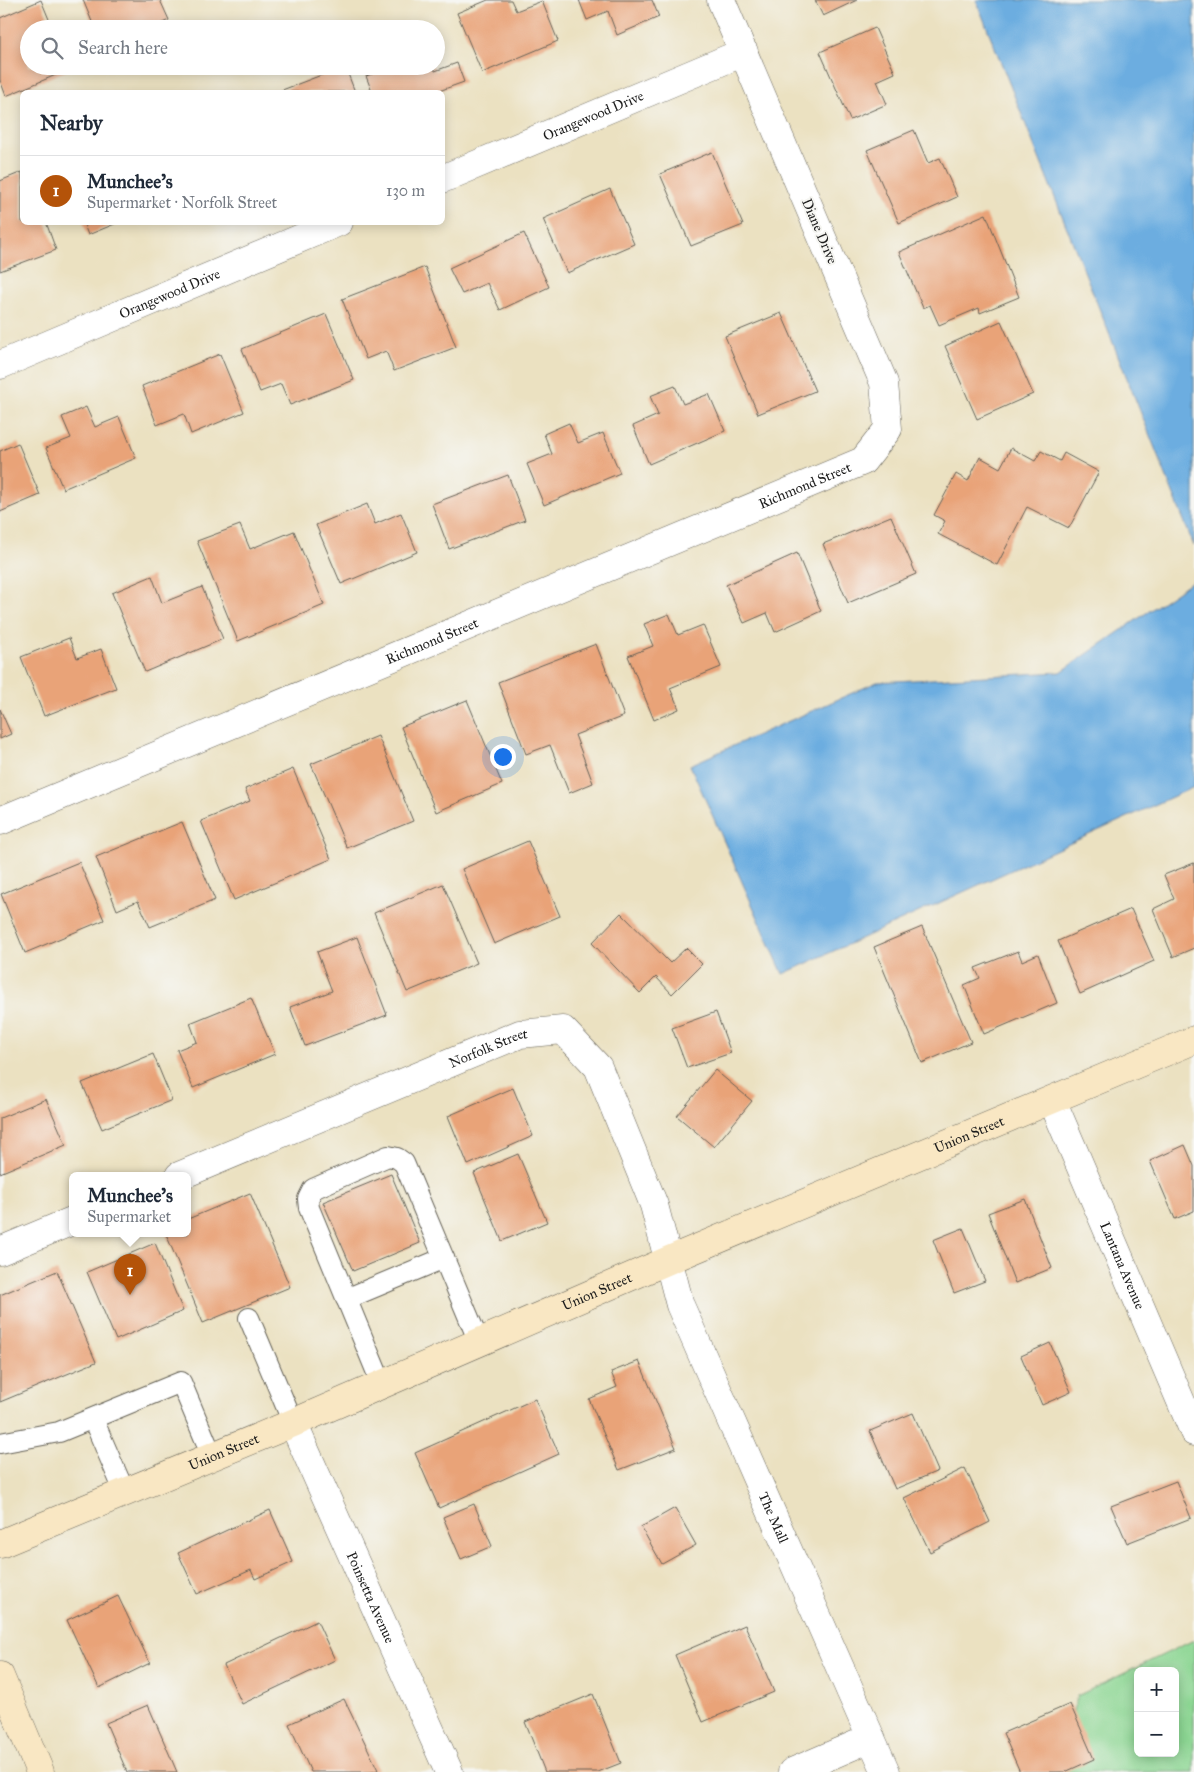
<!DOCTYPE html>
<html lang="en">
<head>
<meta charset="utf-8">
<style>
	:root { --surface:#fff; --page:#f6f6f7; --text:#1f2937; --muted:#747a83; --line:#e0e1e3; --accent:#b45309 }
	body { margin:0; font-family:"IM FELL Great Primer",serif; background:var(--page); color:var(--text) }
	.controls { position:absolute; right:15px; bottom:15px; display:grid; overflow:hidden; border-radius:8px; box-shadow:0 2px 12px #0003 }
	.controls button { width:45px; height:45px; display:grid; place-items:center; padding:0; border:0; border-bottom:1px solid var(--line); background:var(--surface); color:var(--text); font:25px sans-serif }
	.you { position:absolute; left:502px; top:756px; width:18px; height:18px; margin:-12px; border:4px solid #fff; border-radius:50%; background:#1a73e8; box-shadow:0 0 0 8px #1a73e833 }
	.badge { display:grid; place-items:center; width:32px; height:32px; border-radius:50%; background:var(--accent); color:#fff; font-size:16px; font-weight:700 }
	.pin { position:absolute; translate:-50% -41px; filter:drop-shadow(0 1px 2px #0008) }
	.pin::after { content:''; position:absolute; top:26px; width:18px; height:15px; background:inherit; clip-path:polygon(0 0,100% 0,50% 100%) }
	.popup { position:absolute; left:69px; top:1172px; width:122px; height:65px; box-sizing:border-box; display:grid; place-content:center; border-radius:8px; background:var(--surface); filter:drop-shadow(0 1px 4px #0005); font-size:16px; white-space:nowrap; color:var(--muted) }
	.popup b { font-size:19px; color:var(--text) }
	.popup::after { content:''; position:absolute; left:50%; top:100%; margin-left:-10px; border:10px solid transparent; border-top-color:var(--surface) }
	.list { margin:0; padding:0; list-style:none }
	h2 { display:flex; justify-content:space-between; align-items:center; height:65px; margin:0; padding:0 20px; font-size:21px }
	h2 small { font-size:16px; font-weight:400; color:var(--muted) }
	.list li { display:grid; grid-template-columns:32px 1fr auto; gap:15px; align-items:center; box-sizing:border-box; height:70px; padding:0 20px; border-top:1px solid var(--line) }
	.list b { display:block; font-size:19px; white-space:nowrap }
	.list p { margin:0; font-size:16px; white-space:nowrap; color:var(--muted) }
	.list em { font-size:16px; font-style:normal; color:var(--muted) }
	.icon { flex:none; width:28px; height:28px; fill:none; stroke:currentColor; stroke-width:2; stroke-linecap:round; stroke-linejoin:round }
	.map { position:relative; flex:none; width:1194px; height:1772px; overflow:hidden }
	.search { position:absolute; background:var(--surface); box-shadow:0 2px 12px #0003; left:20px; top:20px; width:425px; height:55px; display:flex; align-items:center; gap:12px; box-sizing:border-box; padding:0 18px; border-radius:28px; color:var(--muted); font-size:19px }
	.panel { position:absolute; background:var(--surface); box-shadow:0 2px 12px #0003; left:20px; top:90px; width:425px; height:135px; border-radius:8px }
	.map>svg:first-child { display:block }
	.green { fill:#8cd693; stroke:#547958; fill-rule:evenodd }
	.water { fill:#6cade0; stroke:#44647e }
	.building { fill:#e9a378 }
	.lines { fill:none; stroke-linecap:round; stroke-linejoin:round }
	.lane-casing { stroke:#646156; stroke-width:22 }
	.street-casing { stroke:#646156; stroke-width:29 }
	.secondary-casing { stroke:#646156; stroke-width:29 }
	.lane { stroke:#fff; stroke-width:20 }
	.street { stroke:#fff; stroke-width:28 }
	.secondary { stroke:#f9e7c3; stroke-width:28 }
	.labels { text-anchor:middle; stroke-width:4; stroke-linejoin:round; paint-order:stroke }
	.street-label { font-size:14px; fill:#1c1c1c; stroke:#f6f6f2 }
</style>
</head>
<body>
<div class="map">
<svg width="1194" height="1772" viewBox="0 0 1194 1772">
	<rect width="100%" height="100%" fill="#f6f6f2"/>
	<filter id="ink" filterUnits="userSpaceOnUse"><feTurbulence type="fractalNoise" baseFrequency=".02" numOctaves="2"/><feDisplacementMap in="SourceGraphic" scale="10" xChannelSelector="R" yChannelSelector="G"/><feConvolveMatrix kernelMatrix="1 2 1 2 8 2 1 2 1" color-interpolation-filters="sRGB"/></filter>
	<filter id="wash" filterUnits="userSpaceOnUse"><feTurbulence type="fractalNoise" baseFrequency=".0096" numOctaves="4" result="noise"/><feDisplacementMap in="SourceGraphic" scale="20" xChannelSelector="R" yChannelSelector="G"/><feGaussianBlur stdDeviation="1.12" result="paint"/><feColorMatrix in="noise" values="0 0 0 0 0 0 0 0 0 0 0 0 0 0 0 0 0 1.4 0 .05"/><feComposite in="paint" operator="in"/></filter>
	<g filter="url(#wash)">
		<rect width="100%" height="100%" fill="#ebe1c1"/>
		<!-- green -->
		<path class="green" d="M 1194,1640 L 1194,1772 L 1057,1772 L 1077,1696 ZM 1138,1671 L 1175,1671 L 1175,1753 L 1138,1753 Z"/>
		<!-- water -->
		<g class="water">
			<path d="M 977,0 L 1194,0 L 1194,546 L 976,0 Z"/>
			<path d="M 1194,580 L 1194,787 L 783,974 L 690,765 L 877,682 L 1061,672 Z"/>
		</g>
		<g id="blocks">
			<!-- building -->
			<g class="building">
				<path d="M 41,0 L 53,29 L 29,29 L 29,66 L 69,66 L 70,69 L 6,96 L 0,80 L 0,18 Z"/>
				<path d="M 83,0 L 160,0 L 169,20 L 149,29 L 95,29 Z"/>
				<path d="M 488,0 L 511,0 L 516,11 L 542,1 L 558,41 L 482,73 L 457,13 Z"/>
				<path d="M 579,0 L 652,0 L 659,17 L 617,35 L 608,11 L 587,20 Z"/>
				<path d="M 815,0 L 857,0 L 823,16 Z"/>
				<path d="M 875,28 L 895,73 L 877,81 L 887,104 L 850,120 L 820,52 Z"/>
				<path d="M 457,63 L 464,82 L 436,92 L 372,92 L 366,76 L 387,69 L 386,66 L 434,66 L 435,71 Z"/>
				<path d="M 345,66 L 355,92 L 277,92 Z"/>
				<path d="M 914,130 L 928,163 L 940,158 L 957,197 L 899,223 L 867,150 Z"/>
				<path d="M 712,152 L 743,225 L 691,246 L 660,174 Z"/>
				<path d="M 22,172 L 22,222 L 46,222 L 56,250 L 0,271 L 0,181 Z"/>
				<path d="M 610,189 L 634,244 L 567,273 L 543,219 Z"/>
				<path d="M 986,214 L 1019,297 L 980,313 L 979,308 L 939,325 L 930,305 L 923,308 L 899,252 Z"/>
				<path d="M 83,222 L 117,222 L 117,223 L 88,235 Z"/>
				<path d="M 524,233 L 549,287 L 500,310 L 487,283 L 462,294 L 449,268 Z"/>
				<path d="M 425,267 L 456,347 L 394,371 L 386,351 L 366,359 L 342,299 Z"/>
				<path d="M 781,313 L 815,391 L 758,414 L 725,336 Z"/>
				<path d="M 326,314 L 354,380 L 290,405 L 281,384 L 260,392 L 242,349 Z"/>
				<path d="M 1001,321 L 1033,394 L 977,419 L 945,346 Z"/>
				<path d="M 220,354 L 244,412 L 191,434 L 184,414 L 157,425 L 142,386 Z"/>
				<path d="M 675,386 L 683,404 L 709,394 L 725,431 L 649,464 L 633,426 L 658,415 L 650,396 Z"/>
				<path d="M 86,407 L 95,427 L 119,417 L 136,458 L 63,489 L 46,448 L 71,438 L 62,417 Z"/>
				<path d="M 569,423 L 578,443 L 603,433 L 620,473 L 544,505 L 527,464 L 552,454 L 544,434 Z"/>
				<path d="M 18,443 L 40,495 L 0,512 L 0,451 Z"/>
				<path d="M 1011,448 L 1035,461 L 1041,451 L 1060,461 L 1064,453 L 1099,472 L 1069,528 L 1027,507 L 997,565 L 938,534 L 945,521 L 934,515 L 956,474 L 968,481 L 980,457 L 1000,468 Z"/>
				<path d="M 508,475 L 525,520 L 449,549 L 432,504 Z"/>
				<path d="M 367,504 L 375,524 L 401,513 L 417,552 L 341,584 L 316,525 Z"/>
				<path d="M 891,516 L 916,574 L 848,603 L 823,544 Z"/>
				<path d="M 240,525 L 250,549 L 294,531 L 324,605 L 238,641 L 197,541 Z"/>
				<path d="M 797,553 L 821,611 L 775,632 L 767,613 L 744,623 L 726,585 Z"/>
				<path d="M 152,576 L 162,603 L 202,587 L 223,639 L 145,672 L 112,593 Z"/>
				<path d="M 669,614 L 678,635 L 703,625 L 721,667 L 670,688 L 679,709 L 654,720 L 628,656 L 653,646 L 644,624 Z"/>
				<path d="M 69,638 L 77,658 L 101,649 L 116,688 L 44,716 L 21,657 Z"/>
				<path d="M 596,644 L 624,716 L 575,735 L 593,783 L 569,793 L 550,745 L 526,754 L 498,682 Z"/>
				<path d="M 467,700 L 502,784 L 436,812 L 401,727 Z"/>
				<path d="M 0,709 L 11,734 L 0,739 Z"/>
				<path d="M 378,736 L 413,821 L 347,848 L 311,764 Z"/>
				<path d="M 293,769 L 331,859 L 234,900 L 201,821 L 250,801 L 245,789 Z"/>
				<path d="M 182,822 L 215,900 L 150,927 L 138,901 L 117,910 L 96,857 Z"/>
				<path d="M 528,841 L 560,916 L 494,944 L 462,869 Z"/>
				<path d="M 79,862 L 104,920 L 25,953 L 1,894 Z"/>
				<path d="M 1194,863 L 1194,948 L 1173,957 L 1153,909 L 1174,899 L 1164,875 Z"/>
				<path d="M 443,884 L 477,963 L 407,992 L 374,913 Z"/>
				<path d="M 1131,909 L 1154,961 L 1080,994 L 1058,941 Z"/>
				<path d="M 621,913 L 670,963 L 686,948 L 702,964 L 672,994 L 656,977 L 640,993 L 592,943 Z"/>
				<path d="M 922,927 L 971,1042 L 922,1063 L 874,947 Z"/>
				<path d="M 357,937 L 387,1015 L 305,1046 L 290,1007 L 332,991 L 317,952 Z"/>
				<path d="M 1018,951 L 1022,961 L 1038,954 L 1057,1003 L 984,1034 L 964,985 L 980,978 L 975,968 Z"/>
				<path d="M 251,998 L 275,1054 L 193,1088 L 177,1050 L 197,1042 L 190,1023 Z"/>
				<path d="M 716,1012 L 731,1053 L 687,1068 L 672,1028 Z"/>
				<path d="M 153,1054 L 172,1100 L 102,1129 L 82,1083 Z"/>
				<path d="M 715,1070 L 752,1101 L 714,1147 L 677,1116 Z"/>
				<path d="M 513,1088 L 533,1136 L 468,1165 L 448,1116 Z"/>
				<path d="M 46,1099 L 66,1145 L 0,1173 L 0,1118 Z"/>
				<path d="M 1185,1145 L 1194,1166 L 1194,1211 L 1175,1219 L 1150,1161 Z"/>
				<path d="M 518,1154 L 547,1222 L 502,1241 L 474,1173 Z"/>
				<path d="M 391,1174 L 420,1243 L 353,1271 L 323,1202 Z"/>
				<path d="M 250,1193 L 290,1287 L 203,1323 L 166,1234 L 188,1234 L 188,1219 Z"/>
				<path d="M 1025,1199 L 1052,1268 L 1015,1283 L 988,1213 Z"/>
				<path d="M 963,1228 L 985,1281 L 954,1293 L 933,1240 Z"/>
				<path d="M 155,1243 L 183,1311 L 116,1340 L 87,1272 Z"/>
				<path d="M 57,1271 L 96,1362 L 0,1402 L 0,1295 Z"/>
				<path d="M 1050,1343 L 1071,1392 L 1042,1405 L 1021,1356 Z"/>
				<path d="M 639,1361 L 676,1448 L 619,1470 L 589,1399 L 617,1387 L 611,1372 Z"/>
				<path d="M 535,1399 L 559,1454 L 439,1508 L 415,1453 Z"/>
				<path d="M 913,1413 L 938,1471 L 895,1489 L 870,1431 Z"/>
				<path d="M 965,1468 L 990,1522 L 930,1552 L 904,1498 Z"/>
				<path d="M 1176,1481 L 1191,1518 L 1127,1543 L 1111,1506 Z"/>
				<path d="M 474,1504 L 492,1546 L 461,1559 L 443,1517 Z"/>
				<path d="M 675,1508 L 696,1545 L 662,1564 L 641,1527 Z"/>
				<path d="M 270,1510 L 293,1562 L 255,1579 L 251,1570 L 197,1594 L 178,1553 Z"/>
				<path d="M 118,1596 L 150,1663 L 99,1688 L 67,1620 Z"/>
				<path d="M 317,1621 L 335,1660 L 242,1704 L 224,1665 Z"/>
				<path d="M 745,1625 L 774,1692 L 703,1722 L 675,1655 Z"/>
				<path d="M 593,1694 L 621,1763 L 598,1772 L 545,1772 L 525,1722 Z"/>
				<path d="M 344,1699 L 378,1770 L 372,1772 L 311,1772 L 289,1724 Z"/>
				<path d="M 1070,1704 L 1094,1759 L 1065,1772 L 1020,1772 L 1003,1733 Z"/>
				<path d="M 148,1705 L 177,1772 L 127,1772 L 106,1723 Z"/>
			</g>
		</g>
	</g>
	<g filter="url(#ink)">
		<use href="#blocks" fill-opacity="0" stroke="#646156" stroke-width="1"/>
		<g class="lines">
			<defs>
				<g id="lane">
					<path d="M 346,1299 L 444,1258"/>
					<path d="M 249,1318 L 293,1423"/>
					<path d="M 382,1385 L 309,1208 L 308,1199 L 313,1189 L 388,1156 L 397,1158 L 404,1163 L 479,1342"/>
					<path d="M 93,1419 L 125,1493"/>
					<path d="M 0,1443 L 59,1432 L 181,1382 L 212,1456"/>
				</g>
				<g id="street">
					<path id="s1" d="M 442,179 L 744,52"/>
					<path id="s2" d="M 0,365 L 339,222"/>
					<path id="s3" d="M 0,821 L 863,461 L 888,429 L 884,383 L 721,0"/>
					<path id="s4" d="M 1052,1100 L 1194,1432"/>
					<path id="s5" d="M 179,1176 L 520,1034 L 563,1030 L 598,1067 L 654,1205 L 680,1305 L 886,1772"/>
					<path d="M 0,1251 L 72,1221"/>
					<path id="s6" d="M 293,1423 L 449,1772"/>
					<path d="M 792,1772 L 871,1738"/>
				</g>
				<g id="secondary">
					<path id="s7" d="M 0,1544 L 293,1423 L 669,1260 L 1194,1040"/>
					<path d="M 0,1676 L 40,1772"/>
				</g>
			</defs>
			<!-- lane casing -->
			<use href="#lane" class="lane-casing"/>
			<!-- street casing -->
			<use href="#street" class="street-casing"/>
			<!-- secondary casing -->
			<use href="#secondary" class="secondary-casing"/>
			<!-- lane -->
			<use href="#lane" class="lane"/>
			<!-- street -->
			<use href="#street" class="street"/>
			<!-- secondary -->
			<use href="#secondary" class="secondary"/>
		</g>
	</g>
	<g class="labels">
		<!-- street labels -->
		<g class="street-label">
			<text dy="5" stroke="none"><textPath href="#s1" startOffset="164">Orangewood Drive</textPath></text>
			<text transform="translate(820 231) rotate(67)" y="5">Diane Drive</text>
			<text dy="5" stroke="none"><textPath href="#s2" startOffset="184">Orangewood Drive</textPath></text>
			<text dy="5" stroke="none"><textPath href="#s3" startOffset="872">Richmond Street</textPath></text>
			<text dy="5" stroke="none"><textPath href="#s3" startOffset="468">Richmond Street</textPath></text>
			<text dy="5" stroke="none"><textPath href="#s5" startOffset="335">Norfolk Street</textPath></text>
			<text dy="5" stroke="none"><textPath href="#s7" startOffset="1052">Union Street</textPath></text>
			<text dy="5" stroke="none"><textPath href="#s4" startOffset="180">Lantana Avenue</textPath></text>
			<text dy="5" stroke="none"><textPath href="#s7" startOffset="648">Union Street</textPath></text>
			<text dy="5" stroke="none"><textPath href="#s7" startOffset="242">Union Street</textPath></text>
			<text dy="5" stroke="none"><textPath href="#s5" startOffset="948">The Mall</textPath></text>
			<text dy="5" stroke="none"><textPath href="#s6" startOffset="191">Poinsetta Avenue</textPath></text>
		</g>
	</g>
</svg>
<div class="controls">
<button>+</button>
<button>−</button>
</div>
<div class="you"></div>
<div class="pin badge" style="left:130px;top:1295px">1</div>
<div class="popup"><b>Munchee's</b>Supermarket</div>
<div class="search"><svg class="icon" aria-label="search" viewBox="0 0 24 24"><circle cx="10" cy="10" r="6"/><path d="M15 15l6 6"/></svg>Search here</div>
<section class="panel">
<h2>Nearby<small></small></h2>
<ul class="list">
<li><span class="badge">1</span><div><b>Munchee's</b><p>Supermarket · Norfolk Street</p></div><em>130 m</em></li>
</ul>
</section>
</div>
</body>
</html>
